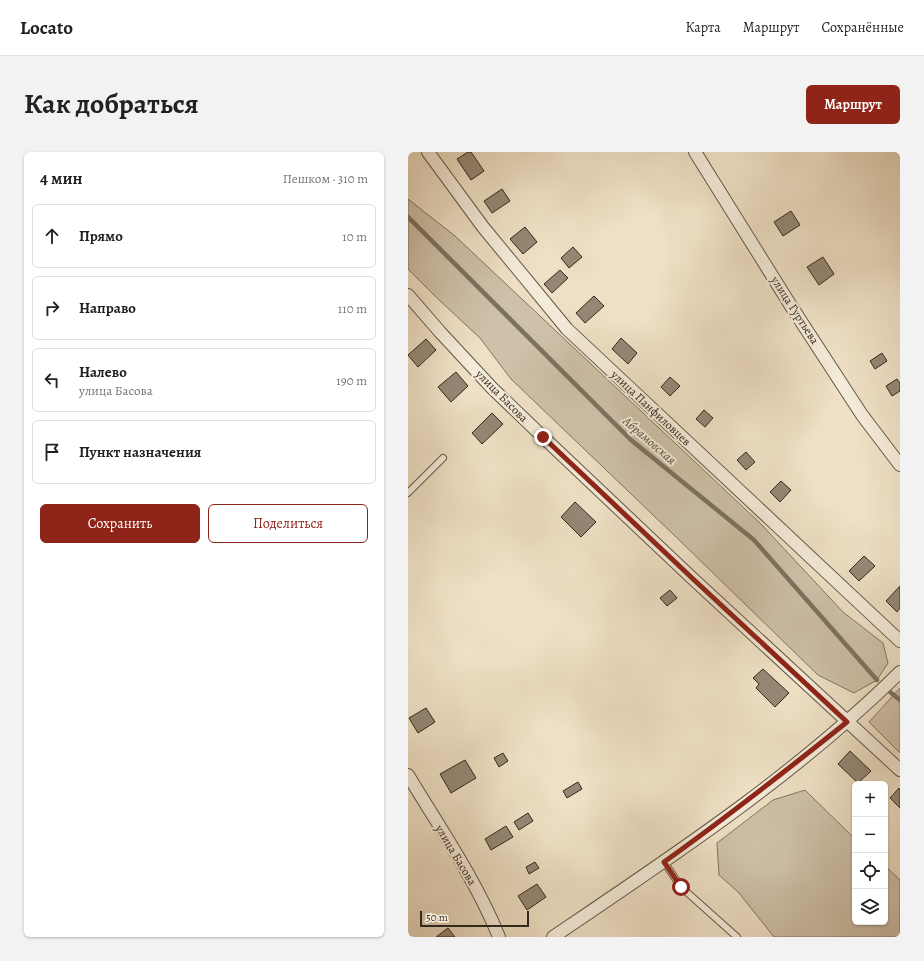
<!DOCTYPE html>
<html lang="ru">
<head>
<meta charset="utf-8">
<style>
	:root { --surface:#fff; --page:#f2f2f2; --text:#202124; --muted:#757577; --line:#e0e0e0; --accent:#8f2418 }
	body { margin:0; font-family:Alegreya,serif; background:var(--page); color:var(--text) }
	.controls { position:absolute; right:12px; bottom:12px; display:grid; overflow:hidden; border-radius:6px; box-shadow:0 1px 3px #0004 }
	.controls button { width:36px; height:36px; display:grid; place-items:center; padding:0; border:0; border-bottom:1px solid var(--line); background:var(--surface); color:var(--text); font:20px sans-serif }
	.scale { position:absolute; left:12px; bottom:10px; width:109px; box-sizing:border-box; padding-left:4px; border:2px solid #33291e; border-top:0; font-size:11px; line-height:14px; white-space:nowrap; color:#33291e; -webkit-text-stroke:3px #f4ebd9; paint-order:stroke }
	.stop { position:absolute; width:12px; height:12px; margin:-9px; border:3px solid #8f2418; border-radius:50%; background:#fff }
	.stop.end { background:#8f2418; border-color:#fff; box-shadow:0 1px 4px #0008 }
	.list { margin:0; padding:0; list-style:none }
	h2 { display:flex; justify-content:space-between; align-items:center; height:52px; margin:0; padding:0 16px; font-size:17px }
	h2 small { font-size:13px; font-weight:400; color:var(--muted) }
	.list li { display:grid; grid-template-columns:26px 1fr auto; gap:12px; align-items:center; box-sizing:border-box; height:64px; margin:0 8px 8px; padding:0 8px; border:1px solid var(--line); border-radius:6px }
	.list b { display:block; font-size:15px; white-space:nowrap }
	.list p { margin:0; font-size:13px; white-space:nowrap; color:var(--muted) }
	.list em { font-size:13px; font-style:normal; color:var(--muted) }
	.actions { display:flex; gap:8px; padding:12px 16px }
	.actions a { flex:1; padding:9px 0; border:1px solid var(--accent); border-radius:6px; text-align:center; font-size:14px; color:var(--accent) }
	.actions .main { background:var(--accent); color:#fff }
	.icon { flex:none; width:22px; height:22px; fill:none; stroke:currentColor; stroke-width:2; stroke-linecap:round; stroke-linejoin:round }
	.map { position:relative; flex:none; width:492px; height:785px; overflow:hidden; border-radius:6px }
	header { display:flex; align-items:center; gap:24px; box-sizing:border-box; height:56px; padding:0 20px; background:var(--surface); border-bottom:1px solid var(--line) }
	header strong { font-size:19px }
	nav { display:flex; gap:22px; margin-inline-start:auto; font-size:14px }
	.intro { display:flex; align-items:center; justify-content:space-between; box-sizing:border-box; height:96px; padding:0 24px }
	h1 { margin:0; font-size:28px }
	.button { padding:10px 18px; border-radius:6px; background:var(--accent); color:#fff; font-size:14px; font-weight:700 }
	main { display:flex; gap:24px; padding:0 24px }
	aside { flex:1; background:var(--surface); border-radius:6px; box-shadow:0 1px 3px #0004 }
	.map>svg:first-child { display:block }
	.green { fill:#cec1a9; stroke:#807564 }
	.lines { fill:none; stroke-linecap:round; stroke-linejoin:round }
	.stream { stroke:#7d7260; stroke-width:4.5 }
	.building { fill:#948875; stroke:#33291e }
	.service-casing { stroke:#625748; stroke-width:8 }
	.minor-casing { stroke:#625748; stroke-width:14 }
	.service { stroke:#f4ebd9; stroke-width:6 }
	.minor { stroke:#f4ebd9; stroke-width:12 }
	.route { stroke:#8f2418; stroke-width:5 }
	.labels { text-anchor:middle; stroke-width:4; stroke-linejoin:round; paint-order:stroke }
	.street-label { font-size:12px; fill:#33291e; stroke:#f4ebd9 }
	.water-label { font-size:13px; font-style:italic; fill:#584d3f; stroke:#f4ebd9 }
</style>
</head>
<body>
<header>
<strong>Locato</strong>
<nav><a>Карта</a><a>Маршрут</a><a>Сохранённые</a></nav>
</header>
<div class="intro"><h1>Как добраться</h1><a class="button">Маршрут</a></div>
<main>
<aside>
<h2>4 мин<small>Пешком · 310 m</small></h2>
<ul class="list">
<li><svg class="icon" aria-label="ahead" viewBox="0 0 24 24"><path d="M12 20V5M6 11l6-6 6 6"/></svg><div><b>Прямо</b></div><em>10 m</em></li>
<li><svg class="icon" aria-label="right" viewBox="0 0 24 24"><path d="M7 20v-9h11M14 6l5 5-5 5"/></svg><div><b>Направо</b></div><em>110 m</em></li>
<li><svg class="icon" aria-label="left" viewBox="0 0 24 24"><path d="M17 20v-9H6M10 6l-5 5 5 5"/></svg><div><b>Налево</b><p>улица Басова</p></div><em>190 m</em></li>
<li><svg class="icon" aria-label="arrive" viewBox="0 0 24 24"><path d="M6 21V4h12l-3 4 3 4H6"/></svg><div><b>Пункт назначения</b></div></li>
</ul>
<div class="actions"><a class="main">Сохранить</a><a>Поделиться</a></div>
</aside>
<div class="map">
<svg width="492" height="785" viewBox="0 0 492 785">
	<rect width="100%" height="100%" fill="#eee0c5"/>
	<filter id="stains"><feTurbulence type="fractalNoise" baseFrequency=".005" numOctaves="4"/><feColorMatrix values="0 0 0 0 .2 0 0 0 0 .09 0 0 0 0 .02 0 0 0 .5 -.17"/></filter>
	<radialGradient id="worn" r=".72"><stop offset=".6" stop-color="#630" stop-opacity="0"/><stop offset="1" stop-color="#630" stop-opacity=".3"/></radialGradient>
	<!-- green -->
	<g class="green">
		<path d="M 0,47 L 47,84 L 353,372 L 435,460 L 475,491 L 480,511 L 469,528 L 446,541 L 410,523 L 267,384 L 103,227 L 72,186 L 30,147 L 0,117 Z"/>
		<path d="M 492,536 L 492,601 L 461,570 Z"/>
		<path d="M 397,638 L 447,687 L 447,770 L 477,770 L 477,714 L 492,728 L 492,785 L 366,785 L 331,741 L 311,723 L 309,691 L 365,648 Z"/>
	</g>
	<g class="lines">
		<!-- stream -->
		<g class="stream">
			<path d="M 0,65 L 223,288 L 346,388 L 469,528"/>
			<path d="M 482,540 L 492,548"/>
		</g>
	</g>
	<!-- building -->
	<g class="building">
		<path d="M 60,0 L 63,0 L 76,19 L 63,28 L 49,7 Z"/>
		<path d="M 94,37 L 102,49 L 84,61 L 76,49 Z"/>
		<path d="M 383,59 L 392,73 L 375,84 L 366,70 Z"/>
		<path d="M 117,75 L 129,90 L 115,102 L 102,87 Z"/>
		<path d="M 165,95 L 174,105 L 161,116 L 153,106 Z"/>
		<path d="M 415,105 L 426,122 L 411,133 L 399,115 Z"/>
		<path d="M 152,118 L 160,126 L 144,141 L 136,132 Z"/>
		<path d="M 186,144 L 196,154 L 177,171 L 168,161 Z"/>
		<path d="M 213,186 L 229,201 L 220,212 L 204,197 Z"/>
		<path d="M 18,187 L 28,198 L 10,215 L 0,203 Z"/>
		<path d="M 474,201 L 479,209 L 467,217 L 462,209 Z"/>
		<path d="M 48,220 L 60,234 L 43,250 L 30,235 Z"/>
		<path d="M 262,225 L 272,234 L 262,244 L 253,235 Z"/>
		<path d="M 489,227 L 492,231 L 492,239 L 484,244 L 478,234 Z"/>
		<path d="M 296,258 L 305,266 L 297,275 L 288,267 Z"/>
		<path d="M 84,261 L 95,272 L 74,292 L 64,281 Z"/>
		<path d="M 338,300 L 347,310 L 338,318 L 329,308 Z"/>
		<path d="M 373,329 L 383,338 L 372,350 L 362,340 Z"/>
		<path d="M 167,350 L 188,370 L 173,385 L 153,365 Z"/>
		<path d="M 456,404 L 467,414 L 451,429 L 441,419 Z"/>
		<path d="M 492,434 L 492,456 L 489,460 L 478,449 Z"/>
		<path d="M 262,438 L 269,446 L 259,454 L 252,446 Z"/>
		<path d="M 355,517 L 381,541 L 367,555 L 348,536 L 351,532 L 345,526 Z"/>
		<path d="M 18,556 L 27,570 L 10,581 L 1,566 Z"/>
		<path d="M 442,599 L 463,619 L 450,631 L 430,612 Z"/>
		<path d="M 95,601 L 100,609 L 91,615 L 86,606 Z"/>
		<path d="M 57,608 L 68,626 L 43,641 L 32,622 Z"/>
		<path d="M 170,630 L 174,637 L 159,646 L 155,639 Z"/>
		<path d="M 491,636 L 492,638 L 492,656 L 482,646 Z"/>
		<path d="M 120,661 L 125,669 L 111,678 L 106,670 Z"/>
		<path d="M 98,674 L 105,685 L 83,698 L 77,687 Z"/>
		<path d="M 127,710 L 131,716 L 121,722 L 118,715 Z"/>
		<path d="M 129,732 L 138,745 L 119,758 L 110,744 Z"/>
		<path d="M 40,776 L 47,785 L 28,785 Z"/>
	</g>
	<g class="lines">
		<defs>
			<g id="service">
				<path d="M 0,341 L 35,306"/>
				<path d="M 256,710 L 273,735 L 329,785"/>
			</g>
			<g id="minor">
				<path d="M 20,0 L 75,75 L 159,177 L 492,489"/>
				<path d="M 287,0 L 383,154 L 454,263 L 492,313"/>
				<path d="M 0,143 L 32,180 L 84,236 L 135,285 L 284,426 L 492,618"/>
				<path d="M 0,623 C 32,676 68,728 91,785"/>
				<path d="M 145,785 C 265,704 389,622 492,520"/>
			</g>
		</defs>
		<!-- service casing -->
		<use href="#service" class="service-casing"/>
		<!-- minor casing -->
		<use href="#minor" class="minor-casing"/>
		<!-- service -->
		<use href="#service" class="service"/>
		<!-- minor -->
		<use href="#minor" class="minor"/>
	</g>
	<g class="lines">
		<!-- route -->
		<path class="route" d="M 135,285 L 284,426 L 439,570 C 379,618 319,665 256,710 L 273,735"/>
	</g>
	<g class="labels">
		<!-- street labels -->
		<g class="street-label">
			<text transform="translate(387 158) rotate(57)" y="4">улица Гуртьева</text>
			<text transform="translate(94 244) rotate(45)" y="4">улица Басова</text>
			<text transform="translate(243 256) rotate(43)" y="4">улица Панфиловцев</text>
			<text transform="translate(48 703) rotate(59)" y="4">улица Басова</text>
		</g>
		<!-- water labels -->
		<g class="water-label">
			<text transform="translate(242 288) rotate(41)" y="5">Абрамовская</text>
		</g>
	</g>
	<rect width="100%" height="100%" filter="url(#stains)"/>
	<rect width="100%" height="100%" fill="url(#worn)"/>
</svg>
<div class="controls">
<button>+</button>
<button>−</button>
<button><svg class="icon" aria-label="locate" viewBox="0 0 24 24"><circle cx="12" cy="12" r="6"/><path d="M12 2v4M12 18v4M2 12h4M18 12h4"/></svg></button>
<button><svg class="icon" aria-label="layers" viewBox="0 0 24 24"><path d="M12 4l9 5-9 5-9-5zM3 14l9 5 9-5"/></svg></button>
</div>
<div class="scale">50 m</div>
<div class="stop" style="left:273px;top:735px"></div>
<div class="stop end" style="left:135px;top:285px"></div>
</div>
</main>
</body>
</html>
